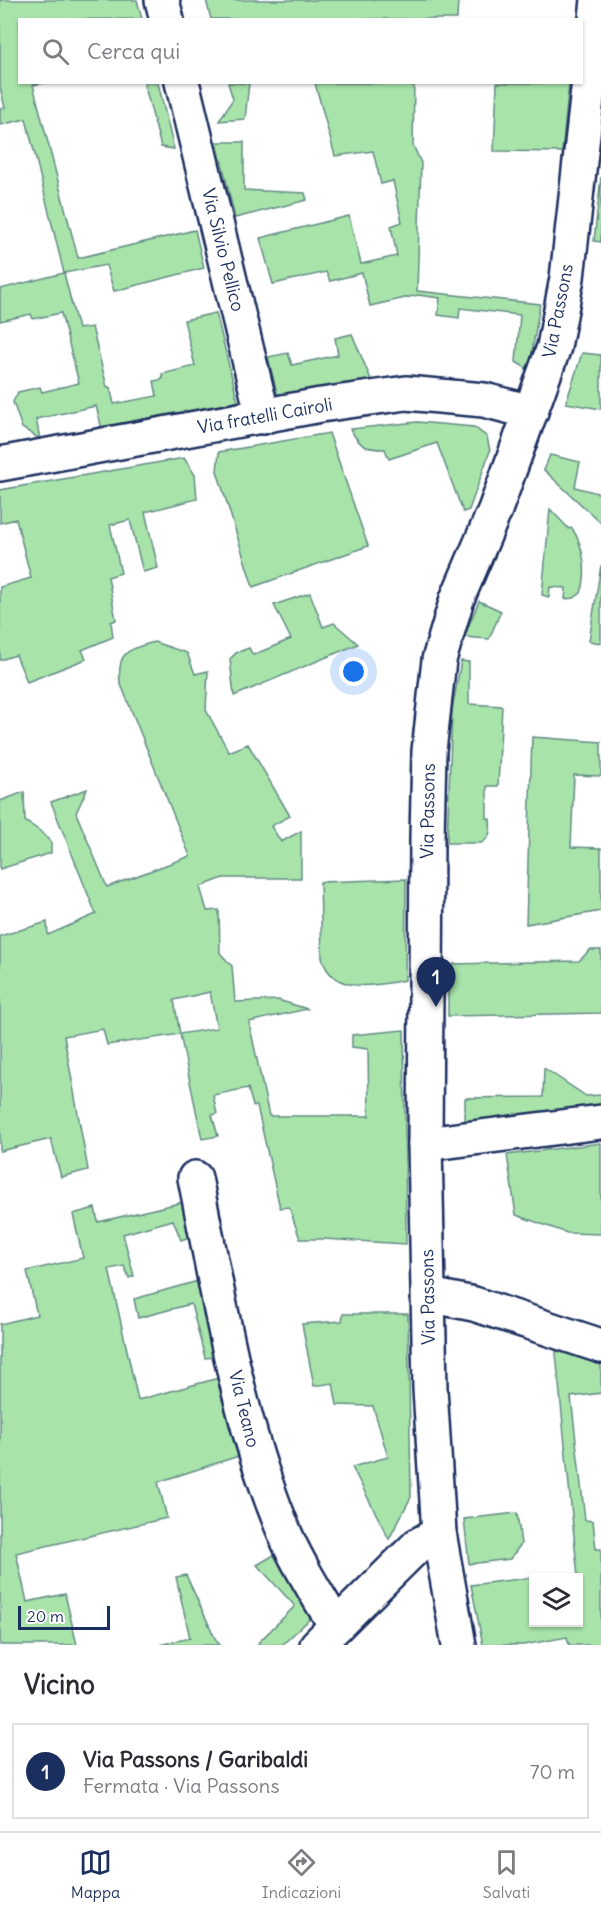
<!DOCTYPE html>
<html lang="it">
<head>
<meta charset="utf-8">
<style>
	:root { --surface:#fff; --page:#f7f7f7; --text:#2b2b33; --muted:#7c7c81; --line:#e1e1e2; --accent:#1b2f5e }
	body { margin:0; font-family:Delius,sans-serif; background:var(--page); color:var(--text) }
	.controls { position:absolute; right:18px; bottom:18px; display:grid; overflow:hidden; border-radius:0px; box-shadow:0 2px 4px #0004 }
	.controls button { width:54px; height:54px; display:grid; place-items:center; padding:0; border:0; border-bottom:2px solid var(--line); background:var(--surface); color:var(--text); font:30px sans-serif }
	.scale { position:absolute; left:18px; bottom:15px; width:92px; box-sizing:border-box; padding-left:6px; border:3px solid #1b2f5e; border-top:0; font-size:16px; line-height:21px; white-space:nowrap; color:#1b2f5e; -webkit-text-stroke:4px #fff; paint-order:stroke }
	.you { position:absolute; left:354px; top:672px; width:21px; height:21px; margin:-15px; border:4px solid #fff; border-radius:50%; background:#1a73e8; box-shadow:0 0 0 9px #1a73e833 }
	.badge { display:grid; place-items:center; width:39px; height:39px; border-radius:50%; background:var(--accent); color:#fff; font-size:20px; font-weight:700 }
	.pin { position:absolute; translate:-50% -50px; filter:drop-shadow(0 2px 3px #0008) }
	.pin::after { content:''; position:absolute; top:32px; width:21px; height:18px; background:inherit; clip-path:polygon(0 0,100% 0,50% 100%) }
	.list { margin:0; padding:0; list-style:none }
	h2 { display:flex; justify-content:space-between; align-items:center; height:78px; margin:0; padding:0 24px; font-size:26px }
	h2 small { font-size:20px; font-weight:400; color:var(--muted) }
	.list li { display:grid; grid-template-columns:39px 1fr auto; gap:18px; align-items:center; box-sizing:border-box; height:96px; margin:0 12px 12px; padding:0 12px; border:2px solid var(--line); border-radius:0px }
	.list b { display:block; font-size:22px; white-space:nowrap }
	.list p { margin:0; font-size:20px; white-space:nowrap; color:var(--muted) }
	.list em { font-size:20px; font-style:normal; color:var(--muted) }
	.icon { flex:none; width:33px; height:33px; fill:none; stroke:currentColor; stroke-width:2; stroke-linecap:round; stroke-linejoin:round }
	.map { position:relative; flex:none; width:601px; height:1645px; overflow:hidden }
	.search { position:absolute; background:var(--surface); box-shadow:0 2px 4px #0004; left:18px; right:18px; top:18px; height:66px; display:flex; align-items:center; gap:15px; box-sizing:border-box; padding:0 21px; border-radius:0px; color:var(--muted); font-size:22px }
	.sheet { height:186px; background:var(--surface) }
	nav { display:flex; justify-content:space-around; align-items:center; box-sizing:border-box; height:84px; border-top:2px solid var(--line); background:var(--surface); font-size:16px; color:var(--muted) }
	nav a { display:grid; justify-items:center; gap:3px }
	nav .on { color:var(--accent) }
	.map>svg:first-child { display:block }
	.green { fill:#a8e4aa; stroke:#628a84; stroke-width:1.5; fill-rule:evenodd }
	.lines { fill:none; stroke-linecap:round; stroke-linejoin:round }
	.minor-casing { stroke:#1b2f5e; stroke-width:38 }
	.tertiary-casing { stroke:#1b2f5e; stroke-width:38 }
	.minor { stroke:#fff; stroke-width:33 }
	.tertiary { stroke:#fff; stroke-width:33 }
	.labels { text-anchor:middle; stroke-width:6; stroke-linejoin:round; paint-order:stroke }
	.street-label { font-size:18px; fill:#1b2f5e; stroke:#fff }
</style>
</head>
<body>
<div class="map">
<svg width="601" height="1645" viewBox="0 0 601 1645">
	<rect width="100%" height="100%" fill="#fff"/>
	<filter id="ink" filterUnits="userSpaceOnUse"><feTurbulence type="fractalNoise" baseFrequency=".0167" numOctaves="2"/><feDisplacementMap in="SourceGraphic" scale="12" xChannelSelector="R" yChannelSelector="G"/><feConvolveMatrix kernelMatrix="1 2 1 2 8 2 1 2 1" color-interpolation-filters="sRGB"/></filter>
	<g filter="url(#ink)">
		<!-- green -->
		<g class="green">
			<path d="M 0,0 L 137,0 L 142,19 L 20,20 L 20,82 L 44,83 L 33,85 L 78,258 L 195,230 L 204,268 L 114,291 L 106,265 L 64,273 L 78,329 L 92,327 L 107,387 L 110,387 L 114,404 L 157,396 L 154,381 L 163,379 L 162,374 L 195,366 L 184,320 L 216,313 L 239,406 L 102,429 L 96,406 L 36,419 L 40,439 L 22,428 L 13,402 L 18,392 L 40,387 L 42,392 L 79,383 L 61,313 L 33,319 L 31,314 L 0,321 L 0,289 L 64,273 L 26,119 L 0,125 L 0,109 L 5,108 L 0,87 Z"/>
			<path d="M 206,0 L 458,0 L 457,19 L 211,19 Z"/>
			<path d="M 144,83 L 158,83 L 174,149 L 161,147 Z"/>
			<path d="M 228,83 L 249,83 L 245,119 L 219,121 L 233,99 Z"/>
			<path d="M 315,83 L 414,83 L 413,145 L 421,163 L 417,291 L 540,304 L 529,370 L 516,362 L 520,315 L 460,308 L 459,318 L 438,315 L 440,298 L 418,295 L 370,306 L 362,273 L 330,281 L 326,272 L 273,284 L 260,238 L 349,216 L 361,264 L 397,256 L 391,226 L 402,222 L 393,181 L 381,184 L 373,151 L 335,156 Z"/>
			<path d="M 497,83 L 569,83 L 562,152 L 494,151 Z"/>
			<path d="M 217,142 L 244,142 L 244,190 L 305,193 L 307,200 L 235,218 Z"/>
			<path d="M 601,177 L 601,242 L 594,241 Z"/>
			<path d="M 352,334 L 372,382 L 279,401 L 268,357 L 288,353 L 292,365 L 338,355 L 335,338 Z"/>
			<path d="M 582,353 L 601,355 L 601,409 L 566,403 Z"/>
			<path d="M 417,422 L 474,427 L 487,437 L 490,451 L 469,510 L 463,512 L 437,443 L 389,459 L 385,449 C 364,449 361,447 350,429 Z"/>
			<path d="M 329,433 L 368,546 L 253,587 L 217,471 L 219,452 Z"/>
			<path d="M 550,455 L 580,462 L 575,487 L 601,494 L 601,523 L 544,470 Z"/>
			<path d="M 184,458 L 195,475 L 197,499 L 145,512 L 158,568 L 143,572 L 130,520 L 110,525 L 121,573 L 108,577 L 116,620 L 111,622 L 113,637 L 82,650 L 86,659 L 27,682 L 16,655 L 0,660 L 0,587 L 31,578 L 16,519 L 0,523 L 0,490 Z"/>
			<path d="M 550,509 L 569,529 L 572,528 C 584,547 588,573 581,593 L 574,598 L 565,599 L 566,588 L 550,587 L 549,597 L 542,595 Z"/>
			<path d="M 601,565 L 601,643 L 589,641 Z"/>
			<path d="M 310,593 L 323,627 L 334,623 L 358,644 L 234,696 L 230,659 L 236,653 L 249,648 L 253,655 L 291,639 L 274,605 Z"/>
			<path d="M 479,601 L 501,611 L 489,639 L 464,637 Z"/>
			<path d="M 154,642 L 187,653 L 195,674 L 208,671 L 206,710 L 229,752 L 248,744 L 290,816 L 271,826 L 281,842 L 301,831 L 301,878 L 223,878 L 200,887 L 207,911 L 219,910 L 220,953 L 232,966 L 235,1002 L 278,1000 L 307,1009 L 249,1022 L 269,1116 L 369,1116 L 368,1049 L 352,1047 L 352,1035 L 404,1030 L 406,1244 L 323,1239 L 300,1239 L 289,1207 L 280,1208 L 257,1106 L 253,1106 L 248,1088 L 213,1095 L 217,1114 L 212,1115 L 218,1136 L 202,1139 L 180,1034 L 107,1045 L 103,1029 L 64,1036 L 88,1170 L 61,1177 L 51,1139 L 0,1151 L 0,936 L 47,922 L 48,935 L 96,914 L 51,802 L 87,789 L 76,813 L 107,887 L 190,856 L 120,682 C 117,651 128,650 154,642 ZM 210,992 L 217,1028 L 180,1034 L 174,1000 Z"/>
			<path d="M 461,661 L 469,662 L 469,704 L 502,706 L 498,786 L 487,786 L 487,818 L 490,819 C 491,829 491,838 481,843 L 447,843 L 452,710 Z"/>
			<path d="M 532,737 L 601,742 L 601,776 L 574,775 L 571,847 L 601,848 L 601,911 L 526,924 Z"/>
			<path d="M 24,792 L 25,821 L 40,831 L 51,842 L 51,853 L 0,869 L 0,801 Z"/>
			<path d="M 406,879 L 405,980 C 376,986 332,995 322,958 L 320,882 Z"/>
			<path d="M 590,950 L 601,950 L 601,1013 L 448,1016 L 448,969 L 454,964 L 579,961 Z"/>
			<path d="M 544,1068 L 586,1096 L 601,1095 L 601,1106 L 465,1123 L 465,1098 L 543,1097 Z"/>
			<path d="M 601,1143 L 601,1234 L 567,1233 L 516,1215 L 507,1155 Z"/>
			<path d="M 184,1202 L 192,1236 L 181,1240 L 173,1220 L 123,1234 L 134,1276 L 129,1278 L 124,1266 L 109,1269 L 138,1400 L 219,1378 L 242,1455 L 158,1482 L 167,1518 L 16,1553 L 27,1602 L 65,1594 L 77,1645 L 0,1645 L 0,1324 L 37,1315 L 27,1271 L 83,1258 L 73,1214 L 95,1208 L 98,1222 Z"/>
			<path d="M 198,1281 L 213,1357 L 205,1358 L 191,1304 L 138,1318 L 134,1299 Z"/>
			<path d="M 343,1314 L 408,1314 L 411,1497 L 389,1539 L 352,1467 L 388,1457 L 373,1406 L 337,1405 L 333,1383 L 314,1386 L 302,1324 L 342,1321 Z"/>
			<path d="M 555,1343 L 601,1363 L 601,1393 L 571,1397 L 585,1520 L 593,1521 L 596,1549 L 601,1549 L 601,1645 L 569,1645 L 567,1637 L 523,1645 L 483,1645 L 471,1585 L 552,1575 L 552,1577 L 534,1578 L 534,1622 L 578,1622 L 579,1618 L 582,1618 Z"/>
			<path d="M 517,1513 L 521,1544 L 510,1559 L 469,1564 L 464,1519 Z"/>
			<path d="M 279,1552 L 314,1615 L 282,1645 L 259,1645 L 258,1643 L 295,1606 L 257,1565 Z"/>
			<path d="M 186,1575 L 216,1640 L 220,1645 L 159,1645 L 190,1638 L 176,1577 Z"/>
		</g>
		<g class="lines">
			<defs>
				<g id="minor">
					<path d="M 162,0 L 167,20"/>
					<path d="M 182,82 L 263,417"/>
					<path d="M 0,464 L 321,405 L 406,393 L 484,400 L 531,412"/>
					<path d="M 425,1144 L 601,1122"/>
					<path d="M 195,1178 C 220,1301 238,1427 289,1543 C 302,1571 320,1599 336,1626"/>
					<path d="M 429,1295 L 474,1304 L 601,1346"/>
					<path d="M 317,1645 L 418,1545 L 439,1533"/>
				</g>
				<path id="tertiary" d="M 459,1645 L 439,1533 L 430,1389 L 425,1144 L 427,837 L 429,751 L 439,660 L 457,599 L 495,510 L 554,347 L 567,278 L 598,0"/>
			</defs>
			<!-- minor casing -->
			<use href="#minor" class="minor-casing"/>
			<!-- tertiary casing -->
			<use href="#tertiary" class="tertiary-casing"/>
			<!-- minor -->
			<use href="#minor" class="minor"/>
			<!-- tertiary -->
			<use href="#tertiary" class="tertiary"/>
		</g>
	</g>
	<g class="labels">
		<!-- street labels -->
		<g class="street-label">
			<text transform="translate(223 250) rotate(76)" y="6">Via Silvio Pellico</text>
			<text transform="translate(558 311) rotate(-79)" y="6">Via Passons</text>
			<text transform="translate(265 416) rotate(-10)" y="6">Via fratelli Cairoli</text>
			<text transform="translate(428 811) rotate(-89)" y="6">Via Passons</text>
			<text transform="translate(428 1297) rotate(-91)" y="6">Via Passons</text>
			<text transform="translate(244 1409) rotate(76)" y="6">Via Teano</text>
		</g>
	</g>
</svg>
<div class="controls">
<button><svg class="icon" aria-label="layers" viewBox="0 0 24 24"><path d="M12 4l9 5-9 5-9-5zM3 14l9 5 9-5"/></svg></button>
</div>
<div class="scale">20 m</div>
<div class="you"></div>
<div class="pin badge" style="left:436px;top:1007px">1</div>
<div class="search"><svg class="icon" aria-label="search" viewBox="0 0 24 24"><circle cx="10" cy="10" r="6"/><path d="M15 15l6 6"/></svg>Cerca qui</div>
</div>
<section class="sheet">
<h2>Vicino<small></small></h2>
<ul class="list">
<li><span class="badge">1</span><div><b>Via Passons / Garibaldi</b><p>Fermata · Via Passons</p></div><em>70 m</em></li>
</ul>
</section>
<nav>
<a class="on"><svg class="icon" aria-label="map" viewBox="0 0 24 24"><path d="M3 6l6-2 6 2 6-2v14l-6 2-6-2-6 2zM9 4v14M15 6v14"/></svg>Mappa</a>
<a><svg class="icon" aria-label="directions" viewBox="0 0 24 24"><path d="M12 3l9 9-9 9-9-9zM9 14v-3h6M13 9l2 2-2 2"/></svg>Indicazioni</a>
<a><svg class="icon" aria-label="saved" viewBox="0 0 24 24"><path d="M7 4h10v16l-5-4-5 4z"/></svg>Salvati</a>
</nav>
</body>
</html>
